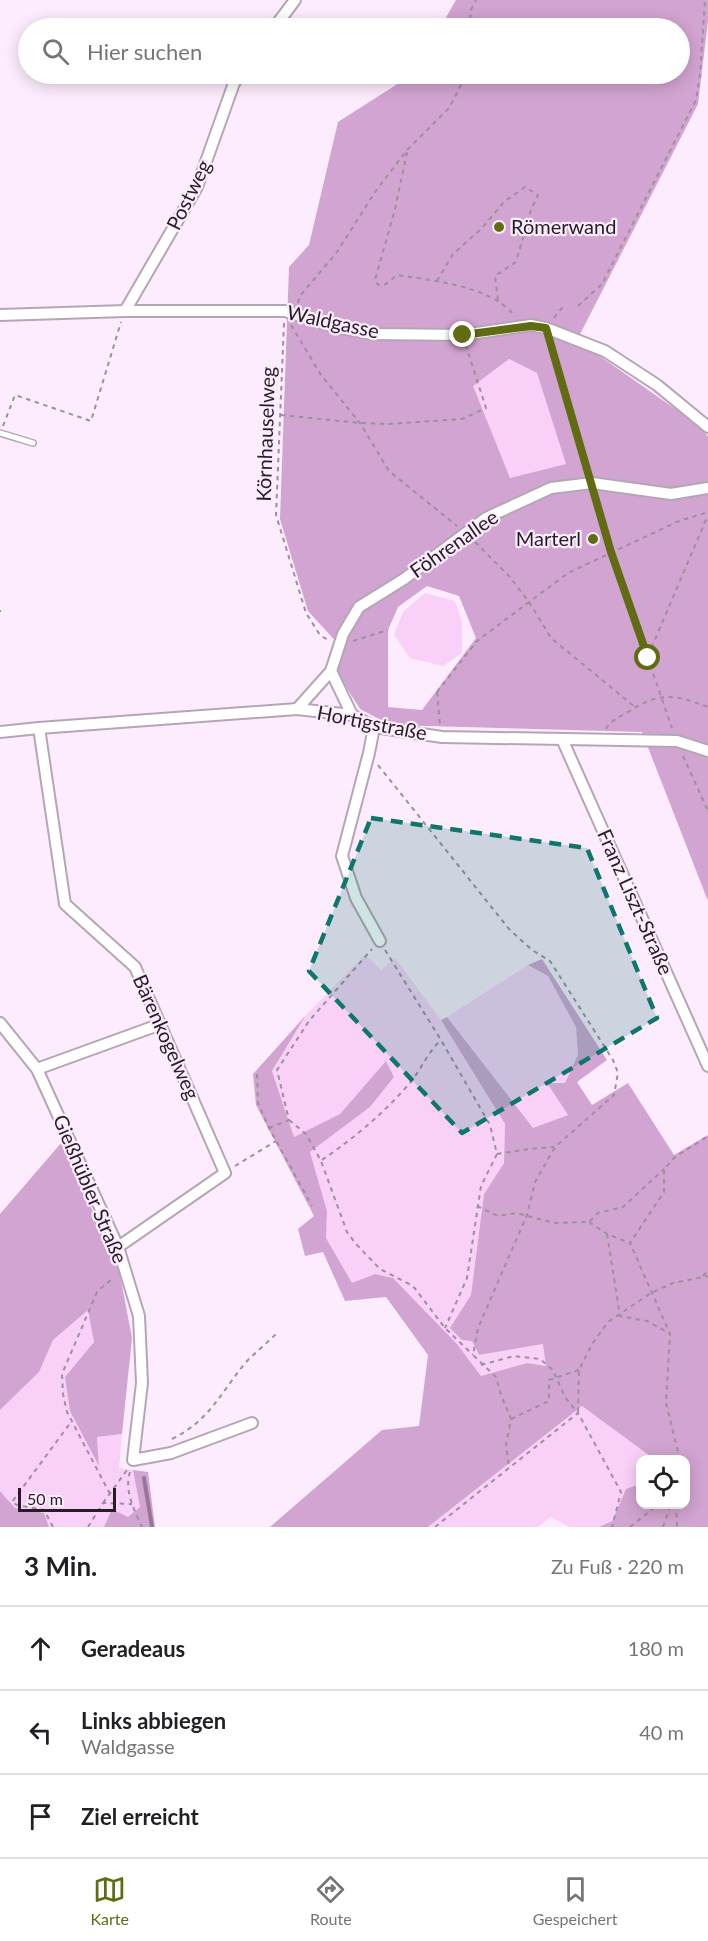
<!DOCTYPE html>
<html lang="de">
<head>
<meta charset="utf-8">
<style>
	:root { --surface:#fff; --page:#f2f2f2; --text:#202124; --muted:#757577; --line:#e0e0e0; --accent:#616b12 }
	body { margin:0; font-family:Lato,sans-serif; background:var(--page); color:var(--text) }
	.controls { position:absolute; right:18px; bottom:18px; display:grid; overflow:hidden; border-radius:12px; box-shadow:0 3px 15px #0003 }
	.controls button { width:54px; height:54px; display:grid; place-items:center; padding:0; border:0; border-bottom:2px solid var(--line); background:var(--surface); color:var(--text); font:30px sans-serif }
	.scale { position:absolute; left:18px; bottom:15px; width:98px; box-sizing:border-box; padding-left:6px; border:3px solid #251f25; border-top:0; font-size:16px; line-height:21px; white-space:nowrap; color:#251f25; -webkit-text-stroke:4px #fdecfd; paint-order:stroke }
	.stop { position:absolute; width:18px; height:18px; margin:-14px; border:4px solid #616b12; border-radius:50%; background:#fff }
	.stop.end { background:#616b12; border-color:#fff; box-shadow:0 2px 6px #0008 }
	.list { margin:0; padding:0; list-style:none }
	h2 { display:flex; justify-content:space-between; align-items:center; height:78px; margin:0; padding:0 24px; font-size:26px }
	h2 small { font-size:20px; font-weight:400; color:var(--muted) }
	.list li { display:grid; grid-template-columns:39px 1fr auto; gap:18px; align-items:center; box-sizing:border-box; height:84px; padding:0 24px; border-top:2px solid var(--line) }
	.list b { display:block; font-size:22px; white-space:nowrap }
	.list p { margin:0; font-size:20px; white-space:nowrap; color:var(--muted) }
	.list em { font-size:20px; font-style:normal; color:var(--muted) }
	.icon { flex:none; width:33px; height:33px; fill:none; stroke:currentColor; stroke-width:2; stroke-linecap:round; stroke-linejoin:round }
	.map { position:relative; flex:none; width:708px; height:1527px; overflow:hidden }
	.search { position:absolute; background:var(--surface); box-shadow:0 3px 15px #0003; left:18px; right:18px; top:18px; height:66px; display:flex; align-items:center; gap:15px; box-sizing:border-box; padding:0 21px; border-radius:33px; color:var(--muted); font-size:22px }
	.sheet { height:330px; background:var(--surface) }
	nav { display:flex; justify-content:space-around; align-items:center; box-sizing:border-box; height:84px; border-top:2px solid var(--line); background:var(--surface); font-size:16px; color:var(--muted) }
	nav a { display:grid; justify-items:center; gap:3px }
	nav .on { color:var(--accent) }
	.map>svg:first-child { display:block }
	.green { fill:#f9d1f8 }
	.forest { fill:#d2a4d1; fill-rule:evenodd }
	.lines { fill:none; stroke-linecap:round; stroke-linejoin:round }
	.stream { stroke:#987698; stroke-width:4 }
	.lane-casing { stroke:#b5a6b5; stroke-width:8 }
	.street-casing { stroke:#b5a6b5; stroke-width:14 }
	.path { stroke:#9c909c; stroke-width:2; stroke-dasharray:4.5 4.5; stroke-linecap:butt }
	.lane { stroke:#fff; stroke-width:5 }
	.street { stroke:#fff; stroke-width:10 }
	.route { stroke:#616b12; stroke-width:8 }
	.marked { fill:#0f766e; fill-opacity:0.2; stroke:#0f766e; stroke-width:4.5; stroke-dasharray:12 8; stroke-linejoin:round }
	.poi-dot { fill:#616b12; stroke:#fdecfd; stroke-width:2 }
	.labels { text-anchor:middle; stroke-width:4.5; stroke-linejoin:round; paint-order:stroke }
	.street-label { font-size:20px; fill:#251f25; stroke:#fdecfd }
	.poi-label { font-size:20px; fill:#251f25; stroke:#fdecfd; text-anchor:start }
</style>
</head>
<body>
<div class="map">
<svg width="708" height="1527" viewBox="0 0 708 1527">
	<rect width="100%" height="100%" fill="#fdecfd"/>
	<!-- green -->
	<g class="green">
		<path d="M 509,359 L 537,373 L 567,464 L 510,478 L 472,386 Z"/>
		<path d="M 425,593 L 455,601 L 462,621 L 462,653 L 443,666 L 410,658 L 394,635 L 403,612 Z"/>
		<path d="M 365,955 L 381,970 L 395,958 L 441,1020 L 505,1124 L 504,1163 L 484,1194 L 471,1295 L 451,1328 L 472,1341 L 479,1355 L 544,1344 L 546,1366 L 527,1363 L 481,1376 L 457,1344 L 393,1278 L 375,1274 L 352,1284 L 326,1238 L 327,1211 L 310,1152 L 370,1107 L 394,1077 L 386,1062 L 340,1114 L 294,1137 L 272,1071 L 306,1015 Z"/>
		<path d="M 528,965 L 548,976 L 576,1027 L 578,1055 L 565,1083 L 547,1083 L 568,1115 L 533,1129 L 447,1017 Z"/>
		<path d="M 89,1309 L 94,1342 L 65,1377 L 99,1464 L 97,1437 L 122,1434 L 119,1468 L 133,1470 L 140,1507 L 128,1517 L 112,1510 L 104,1527 L 49,1527 L 44,1513 L 15,1508 L 0,1491 L 0,1410 L 39,1372 L 53,1340 Z"/>
		<path d="M 582,1406 L 654,1459 L 640,1460 L 640,1484 L 626,1489 L 612,1521 L 599,1527 L 569,1527 L 551,1517 L 538,1527 L 428,1527 Z"/>
	</g>
	<!-- forest -->
	<g class="forest">
		<path d="M 456,0 L 708,0 L 708,21 L 698,104 L 577,340 L 678,411 L 708,436 L 708,901 L 642,732 L 390,725 L 360,709 L 338,674 L 341,647 L 308,611 L 280,519 L 289,267 L 309,245 L 338,122 L 413,74 L 680,74 L 680,28 L 440,28 ZM 509,359 L 537,373 L 566,464 L 510,478 L 473,386 ZM 427,586 L 459,596 L 476,638 L 422,710 L 388,707 L 388,630 L 398,607 Z"/>
		<path d="M 542,959 L 607,1060 L 577,1082 L 592,1105 L 628,1083 L 674,1155 L 708,1135 L 708,1527 L 599,1527 L 612,1521 L 626,1489 L 640,1484 L 640,1504 L 686,1504 L 686,1460 L 654,1459 L 582,1406 L 428,1527 L 270,1527 L 382,1430 L 419,1426 L 428,1355 L 386,1297 L 345,1301 L 323,1252 L 305,1256 L 298,1229 L 314,1216 L 256,1105 L 253,1074 L 306,1015 L 272,1071 L 294,1137 L 340,1114 L 386,1061 L 394,1077 L 370,1107 L 310,1152 L 327,1211 L 326,1238 L 352,1283 L 375,1274 L 393,1278 L 457,1344 L 481,1376 L 527,1363 L 546,1366 L 543,1344 L 479,1355 L 472,1341 L 462,1340 L 450,1328 L 471,1295 L 484,1194 L 504,1163 L 505,1124 L 441,1020 L 447,1017 L 533,1128 L 568,1115 L 547,1083 L 565,1083 L 578,1055 L 576,1027 L 548,976 L 528,965 Z"/>
		<path d="M 62,1142 L 119,1270 L 132,1338 L 122,1434 L 97,1437 L 99,1466 L 70,1411 L 65,1377 L 94,1342 L 88,1310 L 53,1340 L 39,1372 L 0,1410 L 0,1214 Z"/>
		<path d="M 133,1470 L 148,1472 L 155,1527 L 104,1527 L 112,1509 L 128,1517 L 140,1507 Z"/>
		<path d="M 0,1491 L 15,1508 L 44,1513 L 49,1527 L 0,1527 Z"/>
	</g>
	<g class="lines">
		<!-- stream -->
		<path class="stream" d="M 144,1478 L 152,1527"/>
		<defs>
			<path id="lane" d="M 0,433 L 33,443"/>
			<g id="street">
				<path d="M 274,28 L 295,0"/>
				<path d="M 125,311 L 197,187 L 234,83 L 241,74"/>
				<path d="M 0,315 L 125,311 L 285,311 L 332,326 L 372,334 L 463,335 L 531,325 L 546,328 L 605,351 L 657,385 L 708,427"/>
				<path d="M 331,671 L 352,715"/>
				<path d="M 297,709 L 331,671 L 343,634 L 359,607 L 404,579 L 486,518 L 551,488 L 592,483 L 671,494 L 708,488"/>
				<path d="M 374,727 L 369,753 L 342,856 L 356,898 L 380,941"/>
				<path d="M 39,728 L 65,904 L 135,967 L 225,1173 L 118,1247"/>
				<path d="M 0,732 L 39,728 L 297,709 L 352,715 L 374,727 L 442,737 L 677,741 L 708,751"/>
				<path d="M 562,739 L 708,1066"/>
				<path d="M 0,1023 L 37,1069 L 118,1247 L 139,1316 L 142,1383 L 133,1460 L 171,1453 L 252,1423"/>
				<path d="M 37,1069 L 161,1024"/>
			</g>
		</defs>
		<!-- lane casing -->
		<use href="#lane" class="lane-casing"/>
		<!-- street casing -->
		<use href="#street" class="street-casing"/>
		<!-- path -->
		<g class="path">
			<path d="M 469,28 L 471,10 L 476,0"/>
			<path d="M 407,152 L 395,209 L 375,280 L 378,285 L 386,284 L 397,275 C 431,280 468,284 498,301 C 504,305 510,311 516,316"/>
			<path d="M 437,281 L 453,254 L 482,228 L 504,202 L 525,187 L 538,195 L 531,210 L 516,262 L 495,276 L 498,301"/>
			<path d="M 298,303 L 300,296 L 337,252 L 375,192 L 407,150 L 449,108 L 464,79 L 464,74"/>
			<path d="M 578,306 L 602,284 L 696,100 L 700,75 L 705,0"/>
			<path d="M 554,318 L 565,304"/>
			<path d="M 284,323 L 276,515 L 306,613 L 320,635 L 328,640"/>
			<path d="M 291,325 L 321,375 L 360,423 L 389,471 L 457,526"/>
			<path d="M 550,342 L 588,472"/>
			<path d="M 281,415 L 360,423 L 389,424 L 462,419 L 486,408 L 466,346"/>
			<path d="M 3,426 L 15,395 L 91,421 L 121,322"/>
			<path d="M 595,494 L 611,552 L 672,728"/>
			<path d="M 475,542 L 509,576 L 529,602 L 551,638 L 635,707"/>
			<path d="M 0,611 L 1,611"/>
			<path d="M 353,641 L 388,630"/>
			<path d="M 648,656 L 708,515"/>
			<path d="M 437,692 L 477,641 L 568,573 L 679,521 L 708,512"/>
			<path d="M 437,692 L 440,725"/>
			<path d="M 606,729 C 610,721 619,717 628,712 C 659,692 674,694 708,707"/>
			<path d="M 683,756 L 708,811"/>
			<path d="M 378,765 L 509,929 L 532,950 L 550,961 L 613,1060 L 618,1073 L 614,1095 L 555,1147 L 535,1182 L 527,1215 L 478,1328 L 473,1355 L 496,1377 L 501,1395 L 511,1419 L 506,1445 L 509,1468"/>
			<path d="M 385,950 L 441,1040 L 490,1125 L 497,1154 L 481,1186 L 467,1278 L 445,1328"/>
			<path d="M 257,1074 L 258,1103 L 269,1128 L 312,1206"/>
			<path d="M 289,1120 L 306,1134 L 321,1161 L 347,1232 L 356,1244 L 380,1269 L 413,1286 L 445,1328 L 473,1355"/>
			<path d="M 269,1128 L 289,1120 L 277,1070 L 309,1021 L 372,949"/>
			<path d="M 497,1154 L 529,1149 L 554,1147"/>
			<path d="M 322,1160 C 354,1138 383,1114 409,1084 C 421,1070 427,1053 441,1040"/>
			<path d="M 235,1166 L 276,1141"/>
			<path d="M 477,1206 L 498,1216 L 516,1213 L 554,1223 L 589,1222 L 598,1213 L 623,1207 L 664,1169"/>
			<path d="M 589,1222 L 607,1234 L 630,1243"/>
			<path d="M 607,1234 L 620,1316 L 647,1321 L 669,1333"/>
			<path d="M 703,1276 L 708,1270"/>
			<path d="M 481,1365 L 514,1356 L 540,1359 L 553,1370 L 565,1397 L 578,1413"/>
			<path d="M 578,1412 L 579,1370 L 592,1344 L 608,1322 L 651,1293 L 673,1283 L 708,1276"/>
			<path d="M 511,1419 L 549,1401 L 549,1380 L 579,1370"/>
			<path d="M 172,1439 C 212,1419 221,1391 248,1360 C 257,1351 267,1343 276,1334"/>
			<path d="M 680,1460 L 666,1403 L 670,1334 L 630,1243 L 664,1192 L 664,1169 L 675,1157 L 708,1136"/>
			<path d="M 130,1472 C 124,1491 134,1509 142,1527"/>
			<path d="M 110,1494 L 67,1412 L 63,1394 L 62,1374 L 97,1292 L 114,1277"/>
			<path d="M 103,1503 L 127,1470"/>
			<path d="M 676,1504 L 677,1527"/>
			<path d="M 53,1527 L 44,1510 L 17,1505 L 12,1502 L 71,1422"/>
			<path d="M 88,1527 L 103,1503 L 132,1504"/>
			<path d="M 435,1527 L 578,1413 L 621,1492 L 612,1527"/>
			<path d="M 630,1527 L 659,1504"/>
			<path d="M 663,1527 L 671,1504"/>
		</g>
		<!-- lane -->
		<use href="#lane" class="lane"/>
		<!-- street -->
		<use href="#street" class="street"/>
	</g>
	<g class="lines">
		<!-- route -->
		<path class="route" d="M 463,335 L 531,326 L 546,328 L 611,552 L 648,658"/>
	</g>
	<!-- marked area -->
	<path class="marked" d="M 371,818 L 587,848 L 657,1018 L 462,1133 L 309,971 Z"/>
	<!-- markers -->
	<g class="poi-dot">
		<circle cx="499" cy="227" r="6"/>
		<circle cx="593" cy="539" r="6"/>
	</g>
	<g class="labels">
		<!-- street labels -->
		<g class="street-label">
			<text transform="translate(189 195) rotate(-64)" y="7">Postweg</text>
			<text transform="translate(333 322) rotate(12)" y="7">Waldgasse</text>
			<text transform="translate(266 434) rotate(-88)" y="7">Körnhauselweg</text>
			<text transform="translate(454 544) rotate(-35)" y="7">Föhrenallee</text>
			<text transform="translate(372 723) rotate(11)" y="7">Hortigstraße</text>
			<text transform="translate(635 902) rotate(66)" y="7">Franz Liszt-Straße</text>
			<text transform="translate(166 1037) rotate(66)" y="7">Bärenkogelweg</text>
			<text transform="translate(90 1189) rotate(67)" y="7">Gießhübler Straße</text>
		</g>
		<!-- poi labels -->
		<g class="poi-label">
			<text x="511" y="234">Römerwand</text>
			<text x="581" y="546" text-anchor="end">Marterl</text>
		</g>
	</g>
</svg>
<div class="controls">
<button><svg class="icon" aria-label="locate" viewBox="0 0 24 24"><circle cx="12" cy="12" r="6"/><path d="M12 2v4M12 18v4M2 12h4M18 12h4"/></svg></button>
</div>
<div class="scale">50 m</div>
<div class="stop" style="left:648px;top:658px"></div>
<div class="stop end" style="left:463px;top:335px"></div>
<div class="search"><svg class="icon" aria-label="search" viewBox="0 0 24 24"><circle cx="10" cy="10" r="6"/><path d="M15 15l6 6"/></svg>Hier suchen</div>
</div>
<section class="sheet">
<h2>3 Min.<small>Zu Fuß · 220 m</small></h2>
<ul class="list">
<li><svg class="icon" aria-label="ahead" viewBox="0 0 24 24"><path d="M12 20V5M6 11l6-6 6 6"/></svg><div><b>Geradeaus</b></div><em>180 m</em></li>
<li><svg class="icon" aria-label="left" viewBox="0 0 24 24"><path d="M17 20v-9H6M10 6l-5 5 5 5"/></svg><div><b>Links abbiegen</b><p>Waldgasse</p></div><em>40 m</em></li>
<li><svg class="icon" aria-label="arrive" viewBox="0 0 24 24"><path d="M6 21V4h12l-3 4 3 4H6"/></svg><div><b>Ziel erreicht</b></div></li>
</ul>
</section>
<nav>
<a class="on"><svg class="icon" aria-label="map" viewBox="0 0 24 24"><path d="M3 6l6-2 6 2 6-2v14l-6 2-6-2-6 2zM9 4v14M15 6v14"/></svg>Karte</a>
<a><svg class="icon" aria-label="directions" viewBox="0 0 24 24"><path d="M12 3l9 9-9 9-9-9zM9 14v-3h6M13 9l2 2-2 2"/></svg>Route</a>
<a><svg class="icon" aria-label="saved" viewBox="0 0 24 24"><path d="M7 4h10v16l-5-4-5 4z"/></svg>Gespeichert</a>
</nav>
</body>
</html>
